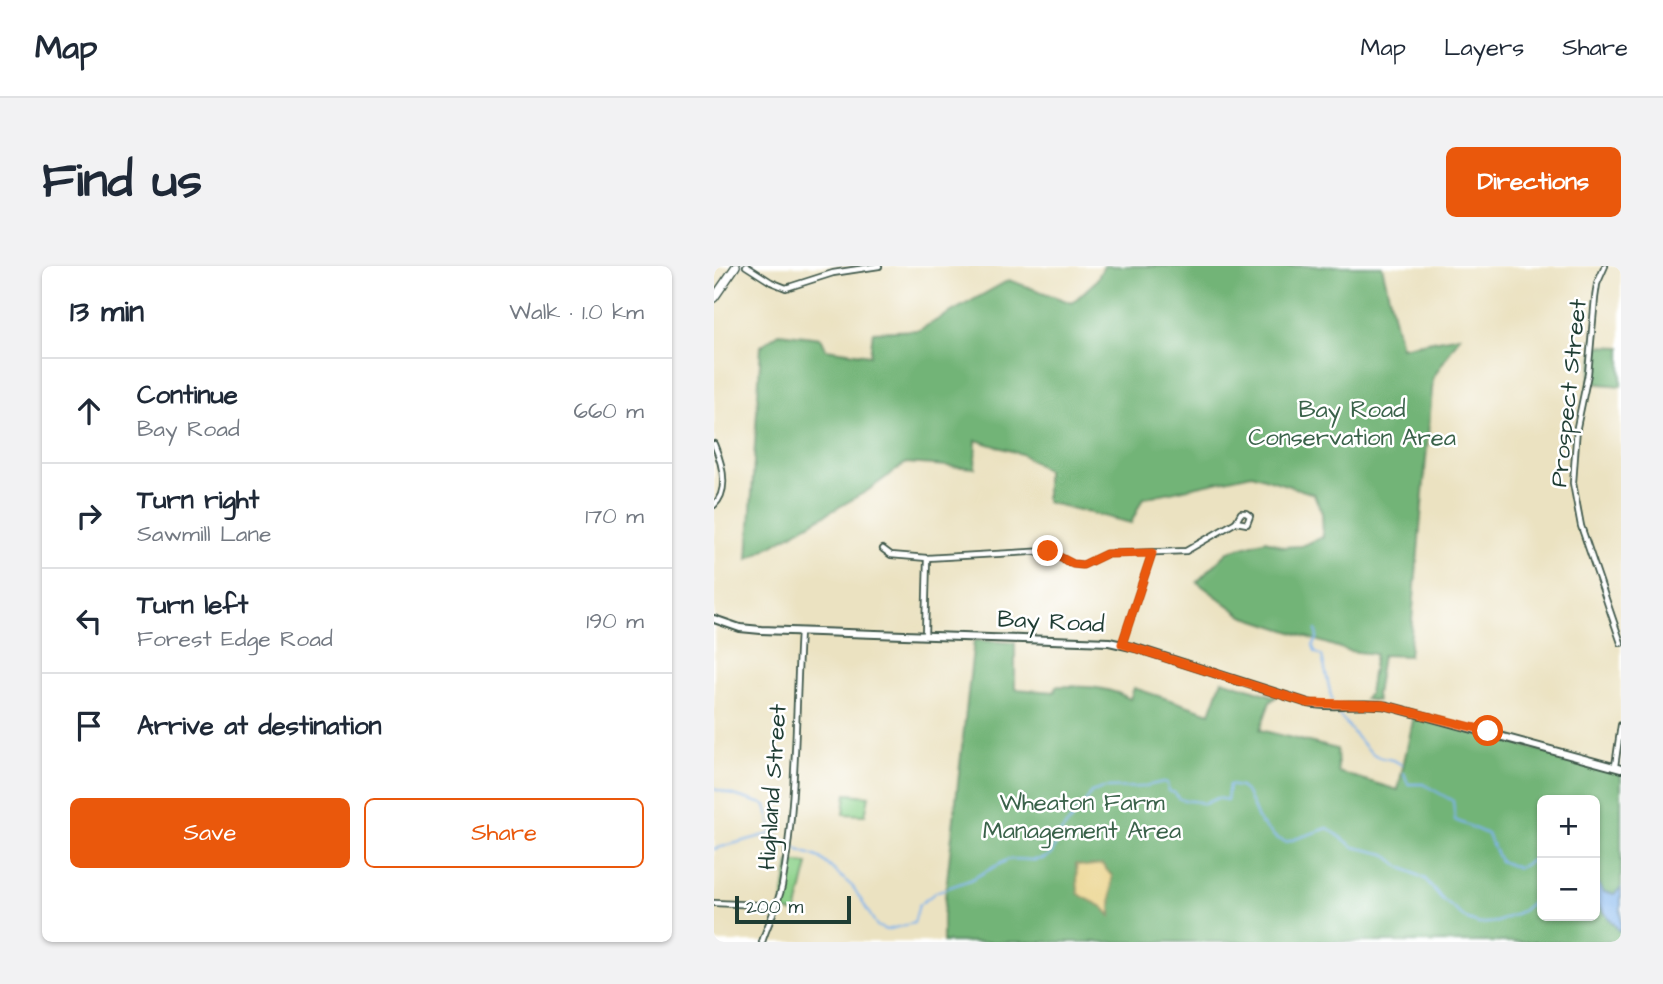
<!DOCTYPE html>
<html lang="en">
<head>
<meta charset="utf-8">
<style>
	:root { --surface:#fff; --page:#f2f2f3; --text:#1f2937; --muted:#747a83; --line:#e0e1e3; --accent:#ea580c }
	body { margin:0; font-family:"Architects Daughter",sans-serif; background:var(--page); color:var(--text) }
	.controls { position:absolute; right:21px; bottom:21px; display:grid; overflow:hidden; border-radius:10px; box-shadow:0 2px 5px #0004 }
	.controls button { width:63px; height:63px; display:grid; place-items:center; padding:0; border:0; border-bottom:2px solid var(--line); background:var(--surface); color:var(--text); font:35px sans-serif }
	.scale { position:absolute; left:21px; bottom:18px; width:116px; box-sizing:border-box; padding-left:7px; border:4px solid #1f3d34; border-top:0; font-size:19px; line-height:24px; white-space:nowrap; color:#1f3d34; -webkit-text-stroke:5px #fff; paint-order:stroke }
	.stop { position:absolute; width:21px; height:21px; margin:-16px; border:5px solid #ea580c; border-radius:50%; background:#fff }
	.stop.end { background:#ea580c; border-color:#fff; box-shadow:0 2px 7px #0008 }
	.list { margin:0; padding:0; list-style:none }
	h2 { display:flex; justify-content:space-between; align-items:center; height:91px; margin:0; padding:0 28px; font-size:30px }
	h2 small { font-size:23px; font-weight:400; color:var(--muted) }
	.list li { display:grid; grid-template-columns:46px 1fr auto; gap:21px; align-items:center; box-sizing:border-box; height:105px; padding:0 28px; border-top:2px solid var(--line) }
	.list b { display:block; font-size:26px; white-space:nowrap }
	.list p { margin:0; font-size:23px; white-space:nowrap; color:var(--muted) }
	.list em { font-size:23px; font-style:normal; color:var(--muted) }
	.actions { display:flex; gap:14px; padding:21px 28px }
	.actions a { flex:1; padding:16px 0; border:2px solid var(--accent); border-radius:10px; text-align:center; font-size:24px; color:var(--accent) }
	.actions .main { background:var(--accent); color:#fff }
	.icon { flex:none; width:38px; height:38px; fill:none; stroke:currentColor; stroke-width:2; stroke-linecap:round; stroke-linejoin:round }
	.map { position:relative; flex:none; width:907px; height:676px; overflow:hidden; border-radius:10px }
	header { display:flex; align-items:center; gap:42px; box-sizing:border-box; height:98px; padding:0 35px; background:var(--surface); border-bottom:2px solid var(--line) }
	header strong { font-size:33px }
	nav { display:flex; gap:38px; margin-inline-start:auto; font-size:24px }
	.intro { display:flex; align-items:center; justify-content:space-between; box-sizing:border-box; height:168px; padding:0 42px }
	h1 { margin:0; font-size:49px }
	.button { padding:18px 32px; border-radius:10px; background:var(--accent); color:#fff; font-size:24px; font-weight:700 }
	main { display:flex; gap:42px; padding:0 42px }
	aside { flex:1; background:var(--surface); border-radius:10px; box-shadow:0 2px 5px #0004 }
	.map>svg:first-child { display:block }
	.green { fill:#8dd28b; stroke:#568860; stroke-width:2 }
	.forest { fill:#72b477; stroke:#487856; stroke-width:2; fill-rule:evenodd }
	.sand { fill:#eeda9e; stroke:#868c69; stroke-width:2 }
	.water { fill:#7fb4ed; stroke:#4f7890; stroke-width:2 }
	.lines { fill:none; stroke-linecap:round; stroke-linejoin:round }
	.stream { stroke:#7fb4ed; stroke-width:2 }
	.street-casing { stroke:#3e5649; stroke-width:8 }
	.secondary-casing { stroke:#3e5649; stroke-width:10 }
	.primary-casing { stroke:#3e5649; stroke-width:10 }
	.street { stroke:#fff; stroke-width:4.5 }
	.secondary { stroke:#fff; stroke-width:6 }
	.primary { stroke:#fff; stroke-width:7 }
	.route { stroke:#ea580c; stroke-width:9 }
	.labels { text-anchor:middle; stroke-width:5; stroke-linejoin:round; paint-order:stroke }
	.street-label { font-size:24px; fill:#1f3d34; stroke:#fff }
	.park-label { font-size:24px; fill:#3a624a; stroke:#fff }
</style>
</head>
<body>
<header>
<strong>Map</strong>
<nav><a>Map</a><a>Layers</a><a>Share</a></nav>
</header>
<div class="intro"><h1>Find us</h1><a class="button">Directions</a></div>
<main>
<aside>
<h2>13 min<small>Walk · 1.0 km</small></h2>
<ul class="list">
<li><svg class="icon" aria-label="ahead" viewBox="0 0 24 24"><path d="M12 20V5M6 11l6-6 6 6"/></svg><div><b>Continue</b><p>Bay Road</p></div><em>660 m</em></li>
<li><svg class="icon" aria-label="right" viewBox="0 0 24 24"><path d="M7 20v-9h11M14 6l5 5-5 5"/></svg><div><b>Turn right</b><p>Sawmill Lane</p></div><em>170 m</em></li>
<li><svg class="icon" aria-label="left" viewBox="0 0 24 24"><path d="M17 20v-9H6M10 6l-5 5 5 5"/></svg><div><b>Turn left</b><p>Forest Edge Road</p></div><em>190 m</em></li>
<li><svg class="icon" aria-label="arrive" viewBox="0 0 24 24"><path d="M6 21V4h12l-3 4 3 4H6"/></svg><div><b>Arrive at destination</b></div></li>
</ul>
<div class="actions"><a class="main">Save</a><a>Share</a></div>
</aside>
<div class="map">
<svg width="907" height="676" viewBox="0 0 907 676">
	<rect width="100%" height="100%" fill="#fff"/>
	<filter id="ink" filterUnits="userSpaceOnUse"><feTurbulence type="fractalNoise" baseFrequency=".0143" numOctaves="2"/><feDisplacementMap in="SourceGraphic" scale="14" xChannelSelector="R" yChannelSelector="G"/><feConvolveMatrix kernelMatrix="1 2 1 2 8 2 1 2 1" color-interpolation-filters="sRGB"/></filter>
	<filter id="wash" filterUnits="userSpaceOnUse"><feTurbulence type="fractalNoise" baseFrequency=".00686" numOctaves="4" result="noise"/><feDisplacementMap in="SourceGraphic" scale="28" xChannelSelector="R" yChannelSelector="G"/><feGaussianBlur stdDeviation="1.57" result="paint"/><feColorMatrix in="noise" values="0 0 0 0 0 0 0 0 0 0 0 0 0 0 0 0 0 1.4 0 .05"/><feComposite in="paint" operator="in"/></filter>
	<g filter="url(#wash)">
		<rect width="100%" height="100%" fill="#ebe2c1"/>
		<!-- green -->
		<g class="green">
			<path d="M 132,528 L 155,530 L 151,549 L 130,548 Z"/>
			<path d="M 75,596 L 94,598 L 82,647 L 67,644 Z"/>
		</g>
		<!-- forest -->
		<g class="forest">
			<path d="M 390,0 L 668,0 L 687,81 L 746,70 L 719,112 L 695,390 L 668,389 L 662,429 L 663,435 L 650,433 L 655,428 L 661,388 L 635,385 L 529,350 L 483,316 L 515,285 L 552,274 L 569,281 L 587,280 L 609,271 L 608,247 L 600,228 L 538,208 L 429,232 L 417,257 L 332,236 L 332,204 L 307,188 L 262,174 L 261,202 L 192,197 L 153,225 L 34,293 L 47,80 L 65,67 L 107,72 L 112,83 L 156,89 L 159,66 L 205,64 L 295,14 L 358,37 L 382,15 Z"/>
			<path d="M 881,80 L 907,81 L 907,120 L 875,117 Z"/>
			<path d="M 260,374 L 301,377 L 301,423 L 341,426 L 342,420 C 368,421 393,419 416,433 L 420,422 L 496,447 L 508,414 L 562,431 L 556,436 L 546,464 L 623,483 L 624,506 L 684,524 L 700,450 L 907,506 L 907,676 L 229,676 L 229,650 ZM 828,534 L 881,534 L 881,650 L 828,650 Z"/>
		</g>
		<!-- sand -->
		<path class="sand" d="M 362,598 L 371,600 L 388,598 L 398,610 L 397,650 L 389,641 L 369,631 L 364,627 Z"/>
		<!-- water -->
		<path class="water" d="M 881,613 L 890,626 L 900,628 L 907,622 L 907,667 L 881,635 Z"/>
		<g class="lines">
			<!-- stream -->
			<g class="stream">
				<path d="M 602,364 L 603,373 L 599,379 L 601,386 L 608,390 L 618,434"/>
				<path d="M 621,444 C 632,456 649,483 663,490 C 672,495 675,490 688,499"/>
				<path d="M 690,507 L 694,518 L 709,518 L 739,535 L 741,554 L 773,568 L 786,595 L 804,602 L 824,591 L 828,593"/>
				<path d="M 0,523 L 52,539 L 59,567"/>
				<path d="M 77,578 L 85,584 L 106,592 L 139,621 L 163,660 L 172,664 L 200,657 L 205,639 L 222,626 L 256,614 L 293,594 C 306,591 318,597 331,592 C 343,587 339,578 345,569 C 355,555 372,540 377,526 L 390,522 L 428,521 L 449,516 L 453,517 L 454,525 L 461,527 L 464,532 C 473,537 481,533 490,538 L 503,532 L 513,534 L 515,519 L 526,521 L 533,527 L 545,555 L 562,572 L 572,576 L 614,562 L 640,581 L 671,588 L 685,600 L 711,613 L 729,634 L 754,654 L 765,658 L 783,656 L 808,645 L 824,631 L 821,619 L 828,613"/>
				<path d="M 0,583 L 59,567 L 70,574"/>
			</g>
		</g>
	</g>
	<g filter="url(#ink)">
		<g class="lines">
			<defs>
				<g id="street">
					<path d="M 32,0 L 57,16 L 72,22 L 119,7 L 165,0"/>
					<path d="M 891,0 L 883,18 L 881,32 L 874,108 L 863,161 L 859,217 L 867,260 L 907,377"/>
					<path d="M 0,178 C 8,197 16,224 0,239"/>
					<path d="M 527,247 L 532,247 L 536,250 L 533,258 L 522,256 Z"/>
					<path d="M 169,283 L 177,289 L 213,292 L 334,285 L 359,298 L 369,299 L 392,288 L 472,285 L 522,256"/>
					<path d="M 211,369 L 213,292"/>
					<path d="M 408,378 L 438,287"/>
					<path d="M 901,500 L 907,459"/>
					<path d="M 0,637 L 46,639 L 61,643"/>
					<path d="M 48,676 C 54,657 64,639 68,620 C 83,536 81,450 86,366"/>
				</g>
				<path id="secondary" d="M 0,353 L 26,362 L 47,364 L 395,376 L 422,382 L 594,437 C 620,443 647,435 674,440 L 907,503"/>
				<path id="primary" d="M 0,32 L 22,0"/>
			</defs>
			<!-- street casing -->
			<use href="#street" class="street-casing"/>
			<!-- secondary casing -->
			<use href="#secondary" class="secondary-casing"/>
			<!-- primary casing -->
			<use href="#primary" class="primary-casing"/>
			<!-- street -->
			<use href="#street" class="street"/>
			<!-- secondary -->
			<use href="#secondary" class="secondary"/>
			<!-- primary -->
			<use href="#primary" class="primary"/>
		</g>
	</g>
	<g class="lines" filter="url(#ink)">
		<!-- route -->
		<path class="route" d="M 334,285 L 359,298 L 369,299 L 392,288 L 438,287 L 408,378 L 594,437 L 669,439 L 774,465"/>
	</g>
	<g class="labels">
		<!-- street labels -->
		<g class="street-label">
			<text transform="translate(854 127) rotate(-84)" y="8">Prospect Street</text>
			<text transform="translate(337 355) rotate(3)" y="8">Bay Road</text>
			<text transform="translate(58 521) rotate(-86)" y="8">Highland Street</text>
		</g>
		<!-- park labels -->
		<g class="park-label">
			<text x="638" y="151">Bay Road<tspan x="638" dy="28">Conservation Area</tspan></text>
			<text x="368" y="544">Wheaton Farm<tspan x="368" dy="28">Management Area</tspan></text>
		</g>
	</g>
</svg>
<div class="controls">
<button>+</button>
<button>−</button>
</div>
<div class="scale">200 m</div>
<div class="stop" style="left:774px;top:465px"></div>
<div class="stop end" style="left:334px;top:285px"></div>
</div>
</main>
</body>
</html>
